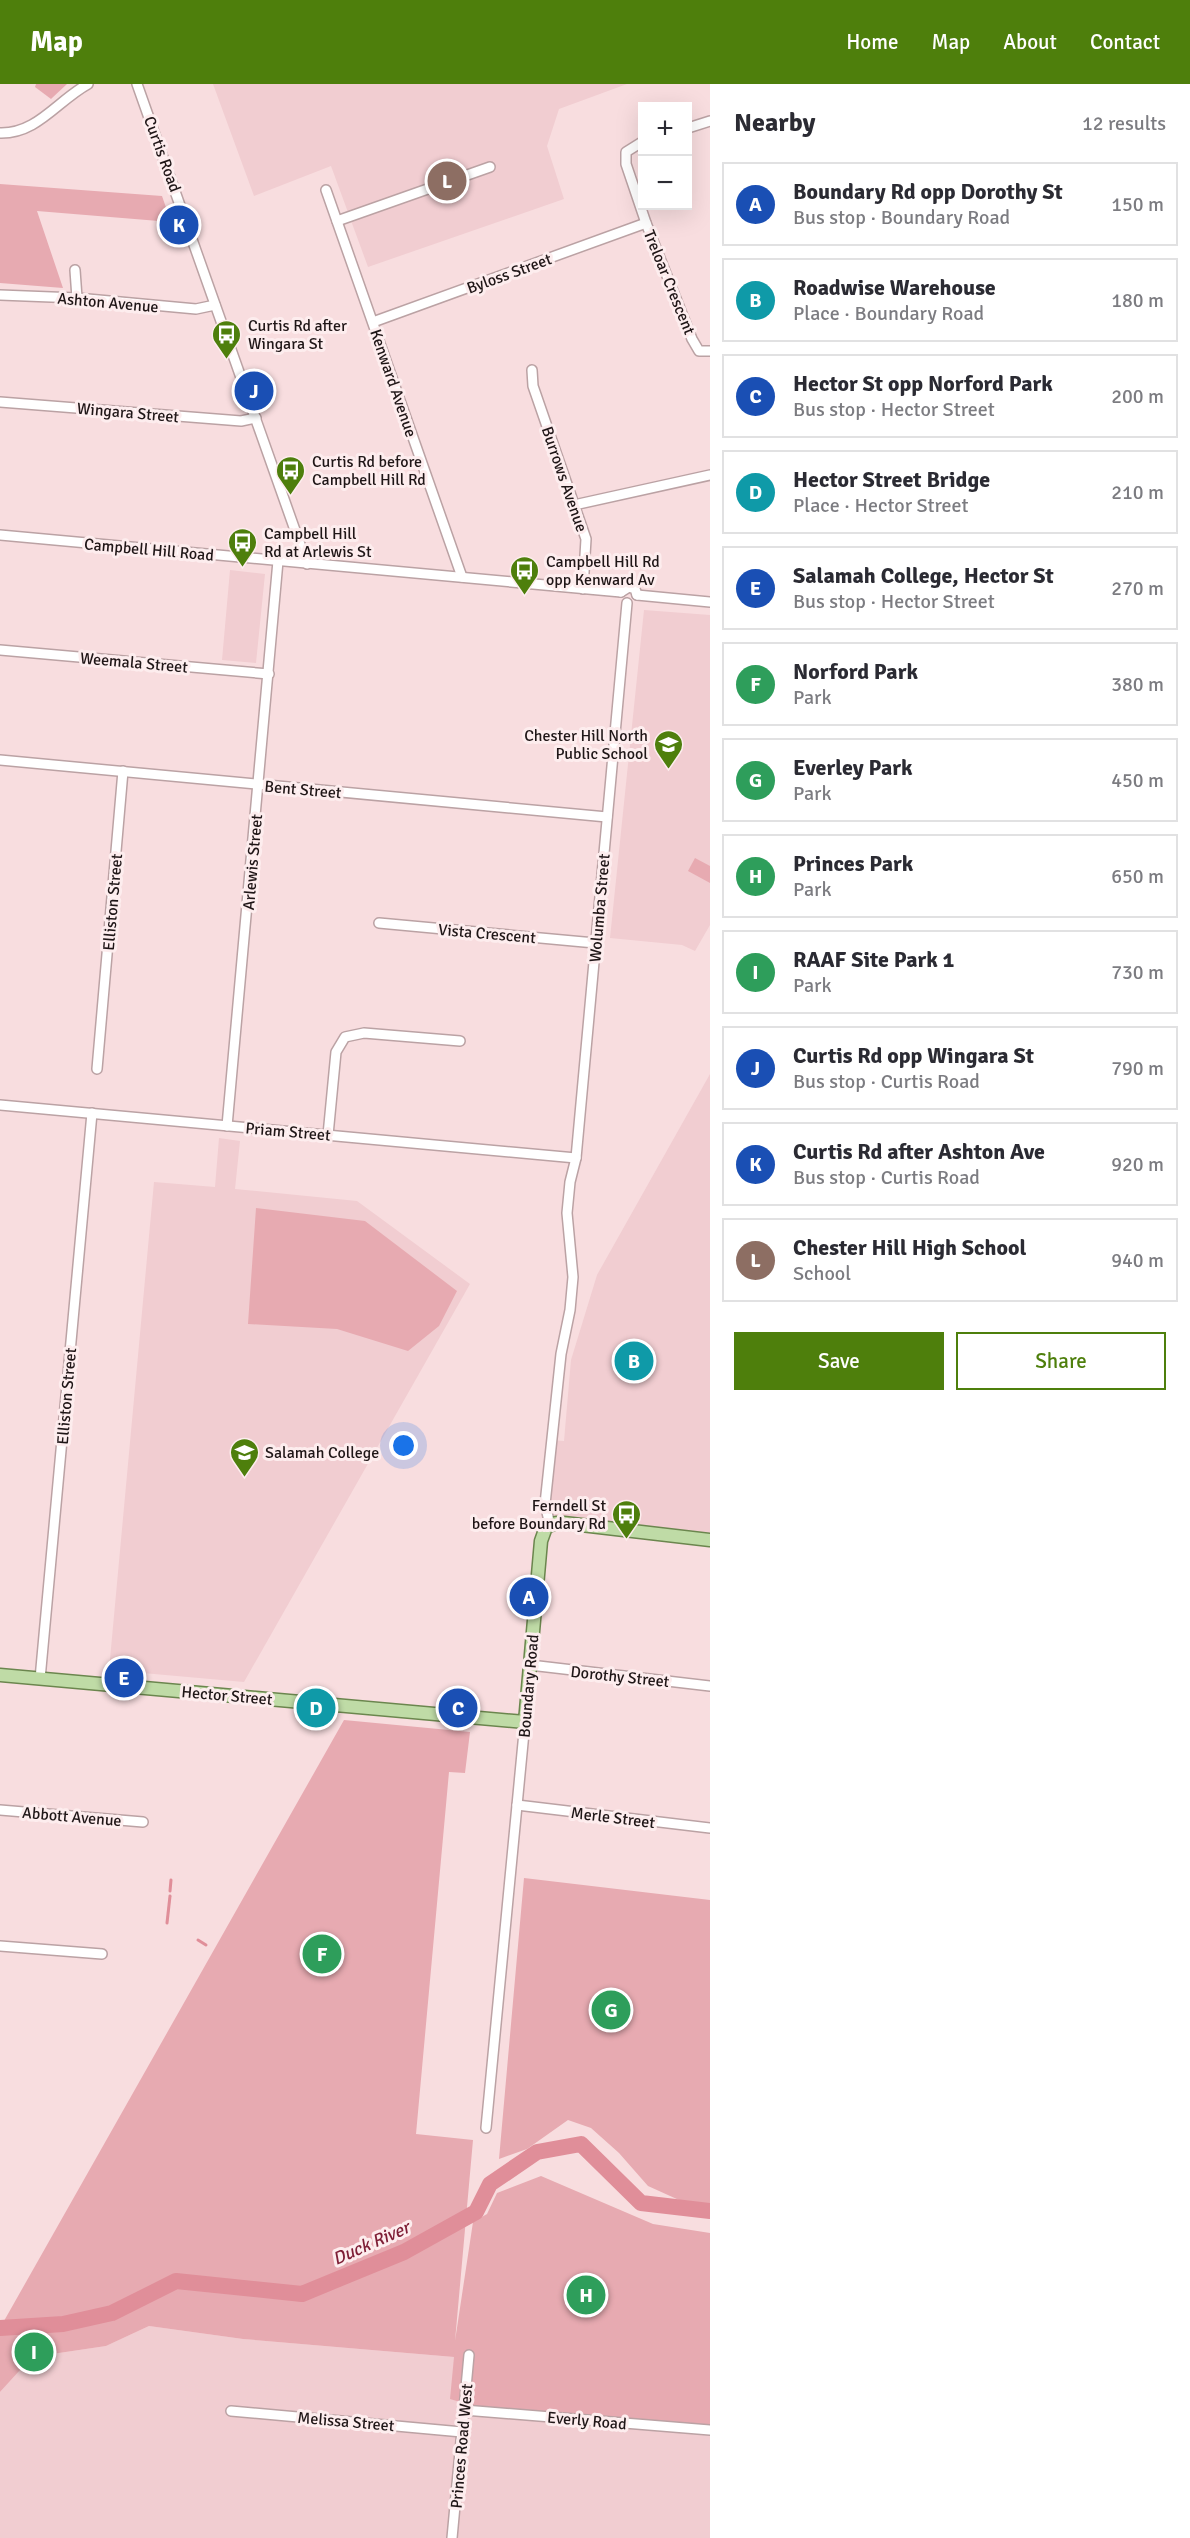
<!DOCTYPE html>
<html lang="en">
<head>
<meta charset="utf-8">
<style>
	:root { --surface:#fff; --page:#f2f2f3; --text:#2b2b33; --muted:#7c7c81; --line:#e1e1e2; --accent:#4e7f0c }
	body { margin:0; font-family:Signika,sans-serif; background:var(--page); color:var(--text) }
	.controls { position:absolute; right:18px; top:18px; display:grid; overflow:hidden; border-radius:0px; box-shadow:0 6px 24px #0002 }
	.controls button { width:54px; height:54px; display:grid; place-items:center; padding:0; border:0; border-bottom:2px solid var(--line); background:var(--surface); color:var(--text); font:30px sans-serif }
	.you { position:absolute; left:404px; top:1362px; width:21px; height:21px; margin:-15px; border:4px solid #fff; border-radius:50%; background:#1a73e8; box-shadow:0 0 0 9px #1a73e833 }
	.badge { display:grid; place-items:center; width:39px; height:39px; border-radius:50%; background:var(--accent); color:#fff; font-size:20px; font-weight:700 }
	.pin { position:absolute; translate:-50% -50%; border:3px solid #fff; box-shadow:0 2px 6px #0006 }
	.list { margin:0; padding:0; list-style:none }
	h2 { display:flex; justify-content:space-between; align-items:center; height:78px; margin:0; padding:0 24px; font-size:26px }
	h2 small { font-size:20px; font-weight:400; color:var(--muted) }
	.list li { display:grid; grid-template-columns:39px 1fr auto; gap:18px; align-items:center; box-sizing:border-box; height:84px; margin:0 12px 12px; padding:0 12px; border:2px solid var(--line); border-radius:0px }
	.list b { display:block; font-size:22px; white-space:nowrap }
	.list p { margin:0; font-size:20px; white-space:nowrap; color:var(--muted) }
	.list em { font-size:20px; font-style:normal; color:var(--muted) }
	.actions { display:flex; gap:12px; padding:18px 24px }
	.actions a { flex:1; padding:14px 0; border:2px solid var(--accent); border-radius:0px; text-align:center; font-size:21px; color:var(--accent) }
	.actions .main { background:var(--accent); color:#fff }
	.map { position:relative; flex:none; width:710px; height:2454px; overflow:hidden }
	header { display:flex; align-items:center; gap:36px; box-sizing:border-box; height:84px; padding:0 30px; background:var(--accent); color:#fff }
	header strong { font-size:28px }
	nav { display:flex; gap:33px; margin-inline-start:auto; font-size:21px }
	main { display:flex }
	aside { flex:1; background:var(--surface) }
	.map>svg:first-child { display:block }
	.built { fill:#f1cdd1 }
	.green { fill:#e7aab1 }
	.lines { fill:none; stroke-linecap:round; stroke-linejoin:round }
	.stream { stroke:#e08e99; stroke-width:3 }
	.river { stroke:#e08e99; stroke-width:16 }
	.minor-casing { stroke:#bba2a4; stroke-width:12 }
	.major-casing { stroke:#6b864e; stroke-width:15 }
	.minor { stroke:#fff; stroke-width:9 }
	.major { stroke:#bfdba6; stroke-width:12 }
	.labels { text-anchor:middle; stroke-width:6; stroke-linejoin:round; paint-order:stroke }
	.street-label { font-size:16px; fill:#1f1617; stroke:#fdedee }
	.poi-label { font-size:16px; fill:#1f1617; stroke:#fdedee; text-anchor:start }
	.water-label { font-size:18px; font-style:italic; fill:#7e1e36; stroke:#fdedee }
</style>
</head>
<body>
<header>
<strong>Map</strong>
<nav><a>Home</a><a>Map</a><a>About</a><a>Contact</a></nav>
</header>
<main>
<div class="map">
<svg width="710" height="2454" viewBox="0 0 710 2454">
	<rect width="100%" height="100%" fill="#f8dddf"/>
	<!-- built -->
	<g class="built">
		<path d="M 213,0 L 627,0 L 559,25 L 547,62 L 564,115 L 368,183 L 331,82 L 254,112 Z"/>
		<path d="M 230,486 L 265,490 L 256,579 L 222,576 Z"/>
		<path d="M 644,526 L 710,531 L 710,841 L 695,867 L 682,861 L 610,854 Z"/>
		<path d="M 710,990 L 710,1456 L 550,1441 L 545,1420 L 551,1356 L 564,1357 L 571,1276 L 597,1191 Z"/>
		<path d="M 219,1054 L 240,1057 L 235,1105 L 357,1117 L 470,1200 L 244,1598 L 109,1586 L 154,1098 L 215,1103 Z"/>
		<path d="M 149,2242 L 243,2255 L 454,2273 L 477,2323 L 710,2341 L 710,2454 L 0,2454 L 0,2308 L 32,2273 L 106,2262 Z"/>
	</g>
	<!-- green -->
	<g class="green">
		<path d="M 36,0 L 67,0 L 51,15 L 35,3 Z"/>
		<path d="M 0,100 L 162,112 L 171,138 L 37,127 L 63,204 L 0,199 Z"/>
		<path d="M 695,774 L 710,782 L 710,799 L 688,787 Z"/>
		<path d="M 256,1124 L 365,1137 L 457,1207 L 439,1242 L 408,1267 L 337,1245 L 248,1240 Z"/>
		<path d="M 344,1636 L 470,1648 L 465,1689 L 449,1688 L 416,2050 L 473,2056 L 455,2257 L 473,2138 L 487,2130 L 497,2109 L 541,2092 L 653,2140 L 710,2149 L 710,2341 L 477,2323 L 450,2315 L 454,2273 L 243,2255 L 149,2242 L 106,2262 L 32,2273 L 0,2308 L 0,2244 Z"/>
		<path d="M 524,1794 L 710,1816 L 710,2130 L 648,2102 L 619,2069 L 591,2044 L 568,2036 L 527,2065 L 499,2075 Z"/>
	</g>
	<g class="lines">
		<!-- stream -->
		<g class="stream">
			<path d="M 170,1807 L 171,1796"/>
			<path d="M 167,1839 L 170,1812"/>
			<path d="M 198,1856 L 206,1861"/>
		</g>
		<!-- river -->
		<path class="river" d="M 0,2244 L 63,2240 L 112,2229 L 176,2197 L 302,2210 L 404,2168 L 476,2128 L 490,2100 L 537,2068 L 581,2060 L 641,2119 L 710,2127"/>
		<defs>
			<g id="minor">
				<path d="M 137,0 L 307,480"/>
				<path d="M 688,44 L 710,37"/>
				<path d="M 0,49 C 37,50 57,17 88,0"/>
				<path d="M 642,58 L 626,68 L 626,80 L 646,139 L 692,255 L 699,267 L 710,267"/>
				<path d="M 326,106 L 462,493"/>
				<path d="M 337,137 L 490,83"/>
				<path d="M 75,186 L 77,214"/>
				<path d="M 0,211 L 77,214 L 196,225 L 215,221"/>
				<path d="M 373,238 L 646,139"/>
				<path d="M 532,286 L 533,302 L 586,455 L 583,505"/>
				<path d="M 0,318 L 241,337 L 256,334"/>
				<path d="M 574,421 L 710,391"/>
				<path d="M 0,451 L 621,508"/>
				<path d="M 621,508 L 629,503 L 635,505 L 637,511"/>
				<path d="M 637,511 L 710,518"/>
				<path d="M 0,566 L 269,590"/>
				<path d="M 0,676 L 607,733"/>
				<path d="M 379,839 L 595,859"/>
				<path d="M 97,985 L 123,687"/>
				<path d="M 0,1021 L 576,1074"/>
				<path d="M 227,1042 L 278,477"/>
				<path d="M 328,1051 L 336,968 L 345,953 L 364,949 L 460,957"/>
				<path d="M 550,1441 L 545,1420 L 561,1270 L 570,1226 L 573,1193 L 567,1129 L 570,1098 L 576,1074 L 627,519"/>
				<path d="M 530,1581 L 710,1602"/>
				<path d="M 40,1595 L 92,1029"/>
				<path d="M 517,1721 L 710,1744"/>
				<path d="M 0,1726 L 143,1738"/>
				<path d="M 0,1862 L 102,1870"/>
				<path d="M 486,2044 L 525,1638"/>
				<path d="M 464,2326 L 710,2346"/>
				<path d="M 231,2327 L 462,2348"/>
				<path d="M 452,2454 L 469,2271"/>
			</g>
			<path id="major" d="M 0,1591 L 525,1638 L 541,1457 L 546,1443 L 556,1439 L 564,1439 L 710,1456"/>
		</defs>
		<!-- minor casing -->
		<use href="#minor" class="minor-casing"/>
		<!-- major casing -->
		<use href="#major" class="major-casing"/>
		<!-- minor -->
		<use href="#minor" class="minor"/>
		<!-- major -->
		<use href="#major" class="major"/>
	</g>
	<!-- icons -->
	<defs>
		<symbol id="bus-pin" viewBox="-11 -11 22 30"><path d="M0 17L-7.5 6A9.5 9.5 0 1 1 7.5 6Z" fill="#4e7f0c" stroke="#fdedee"/><path d="M-5-6H5V4H4V6H2V4H-2V6H-4V4H-5ZM-3.5-4V0h7V-4ZM-3.5 1.2v1.5H-2V1.2ZM2 1.2v1.5H3.5V1.2Z" fill="#fff"/></symbol>
		<symbol id="school-pin" viewBox="-11 -11 22 30"><path d="M0 17L-7.5 6A9.5 9.5 0 1 1 7.5 6Z" fill="#4e7f0c" stroke="#fdedee"/><path d="M0-5L7-2L0 1L-7-2ZM-4 1L0 2.5L4 1V4Q0 6-4 4Z" fill="#fff"/></symbol>
	</defs>
	<g fill-rule="evenodd">
		<use href="#bus-pin" x="210" y="234" width="33" height="45"/>
		<use href="#bus-pin" x="274" y="370" width="33" height="45"/>
		<use href="#bus-pin" x="226" y="442" width="33" height="45"/>
		<use href="#bus-pin" x="508" y="470" width="33" height="45"/>
		<use href="#school-pin" x="652" y="644" width="33" height="45"/>
		<use href="#school-pin" x="228" y="1352" width="33" height="45"/>
		<use href="#bus-pin" x="610" y="1414" width="33" height="45"/>
	</g>
	<g class="labels">
		<!-- street labels -->
		<g class="street-label">
			<text transform="translate(163 70) rotate(70)" y="6">Curtis Road</text>
			<text transform="translate(509 189) rotate(-20)" y="6">Byloss Street</text>
			<text transform="translate(670 198) rotate(68)" y="6">Treloar Crescent</text>
			<text transform="translate(108 218) rotate(5)" y="6">Ashton Avenue</text>
			<text transform="translate(394 299) rotate(71)" y="6">Kenward Avenue</text>
			<text transform="translate(128 328) rotate(5)" y="6">Wingara Street</text>
			<text transform="translate(565 395) rotate(71)" y="6">Burrows Avenue</text>
			<text transform="translate(149 465) rotate(5)" y="6">Campbell Hill Road</text>
			<text transform="translate(134 578) rotate(5)" y="6">Weemala Street</text>
			<text transform="translate(303 705) rotate(5)" y="6">Bent Street</text>
			<text transform="translate(252 778) rotate(-85)" y="6">Arlewis Street</text>
			<text transform="translate(112 818) rotate(-85)" y="6">Elliston Street</text>
			<text transform="translate(599 824) rotate(-85)" y="6">Wolumba Street</text>
			<text transform="translate(487 849) rotate(5)" y="6">Vista Crescent</text>
			<text transform="translate(288 1047) rotate(5)" y="6">Priam Street</text>
			<text transform="translate(66 1312) rotate(-85)" y="6">Elliston Street</text>
			<text transform="translate(620 1592) rotate(6)" y="6">Dorothy Street</text>
			<text transform="translate(528 1602) rotate(-85)" y="6">Boundary Road</text>
			<text transform="translate(227 1611) rotate(5)" y="6">Hector Street</text>
			<text transform="translate(72 1732) rotate(5)" y="6">Abbott Avenue</text>
			<text transform="translate(613 1733) rotate(7)" y="6">Merle Street</text>
			<text transform="translate(587 2336) rotate(5)" y="6">Everly Road</text>
			<text transform="translate(346 2337) rotate(5)" y="6">Melissa Street</text>
			<text transform="translate(461 2362) rotate(-85)" y="6">Princes Road West</text>
		</g>
		<!-- poi labels -->
		<g class="poi-label">
			<text x="248" y="247">Curtis Rd after<tspan x="248" dy="18">Wingara St</tspan></text>
			<text x="312" y="383">Curtis Rd before<tspan x="312" dy="18">Campbell Hill Rd</tspan></text>
			<text x="264" y="455">Campbell Hill<tspan x="264" dy="18">Rd at Arlewis St</tspan></text>
			<text x="546" y="483">Campbell Hill Rd<tspan x="546" dy="18">opp Kenward Av</tspan></text>
			<text x="648" y="657" text-anchor="end">Chester Hill North<tspan x="648" dy="18">Public School</tspan></text>
			<text x="265" y="1374">Salamah College</text>
			<text x="606" y="1427" text-anchor="end">Ferndell St<tspan x="606" dy="18">before Boundary Rd</tspan></text>
		</g>
		<!-- water labels -->
		<g class="water-label">
			<text transform="translate(371 2159) rotate(-24)" y="6">Duck River</text>
		</g>
	</g>
</svg>
<div class="controls">
<button>+</button>
<button>−</button>
</div>
<div class="you"></div>
<div class="pin badge" style="left:529px;top:1513px;background:#1a4fb4">A</div>
<div class="pin badge" style="left:634px;top:1277px;background:#0f9aa8">B</div>
<div class="pin badge" style="left:458px;top:1624px;background:#1a4fb4">C</div>
<div class="pin badge" style="left:316px;top:1624px;background:#0f9aa8">D</div>
<div class="pin badge" style="left:124px;top:1594px;background:#1a4fb4">E</div>
<div class="pin badge" style="left:322px;top:1870px;background:#2e9e5b">F</div>
<div class="pin badge" style="left:611px;top:1926px;background:#2e9e5b">G</div>
<div class="pin badge" style="left:586px;top:2211px;background:#2e9e5b">H</div>
<div class="pin badge" style="left:34px;top:2268px;background:#2e9e5b">I</div>
<div class="pin badge" style="left:254px;top:307px;background:#1a4fb4">J</div>
<div class="pin badge" style="left:179px;top:141px;background:#1a4fb4">K</div>
<div class="pin badge" style="left:447px;top:97px;background:#8d6e63">L</div>
</div>
<aside>
<h2>Nearby<small>12 results</small></h2>
<ul class="list">
<li><span class="badge" style="background:#1a4fb4">A</span><div><b>Boundary Rd opp Dorothy St</b><p>Bus stop · Boundary Road</p></div><em>150 m</em></li>
<li><span class="badge" style="background:#0f9aa8">B</span><div><b>Roadwise Warehouse</b><p>Place · Boundary Road</p></div><em>180 m</em></li>
<li><span class="badge" style="background:#1a4fb4">C</span><div><b>Hector St opp Norford Park</b><p>Bus stop · Hector Street</p></div><em>200 m</em></li>
<li><span class="badge" style="background:#0f9aa8">D</span><div><b>Hector Street Bridge</b><p>Place · Hector Street</p></div><em>210 m</em></li>
<li><span class="badge" style="background:#1a4fb4">E</span><div><b>Salamah College, Hector St</b><p>Bus stop · Hector Street</p></div><em>270 m</em></li>
<li><span class="badge" style="background:#2e9e5b">F</span><div><b>Norford Park</b><p>Park</p></div><em>380 m</em></li>
<li><span class="badge" style="background:#2e9e5b">G</span><div><b>Everley Park</b><p>Park</p></div><em>450 m</em></li>
<li><span class="badge" style="background:#2e9e5b">H</span><div><b>Princes Park</b><p>Park</p></div><em>650 m</em></li>
<li><span class="badge" style="background:#2e9e5b">I</span><div><b>RAAF Site Park 1</b><p>Park</p></div><em>730 m</em></li>
<li><span class="badge" style="background:#1a4fb4">J</span><div><b>Curtis Rd opp Wingara St</b><p>Bus stop · Curtis Road</p></div><em>790 m</em></li>
<li><span class="badge" style="background:#1a4fb4">K</span><div><b>Curtis Rd after Ashton Ave</b><p>Bus stop · Curtis Road</p></div><em>920 m</em></li>
<li><span class="badge" style="background:#8d6e63">L</span><div><b>Chester Hill High School</b><p>School</p></div><em>940 m</em></li>
</ul>
<div class="actions"><a class="main">Save</a><a>Share</a></div>
</aside>
</main>
</body>
</html>
